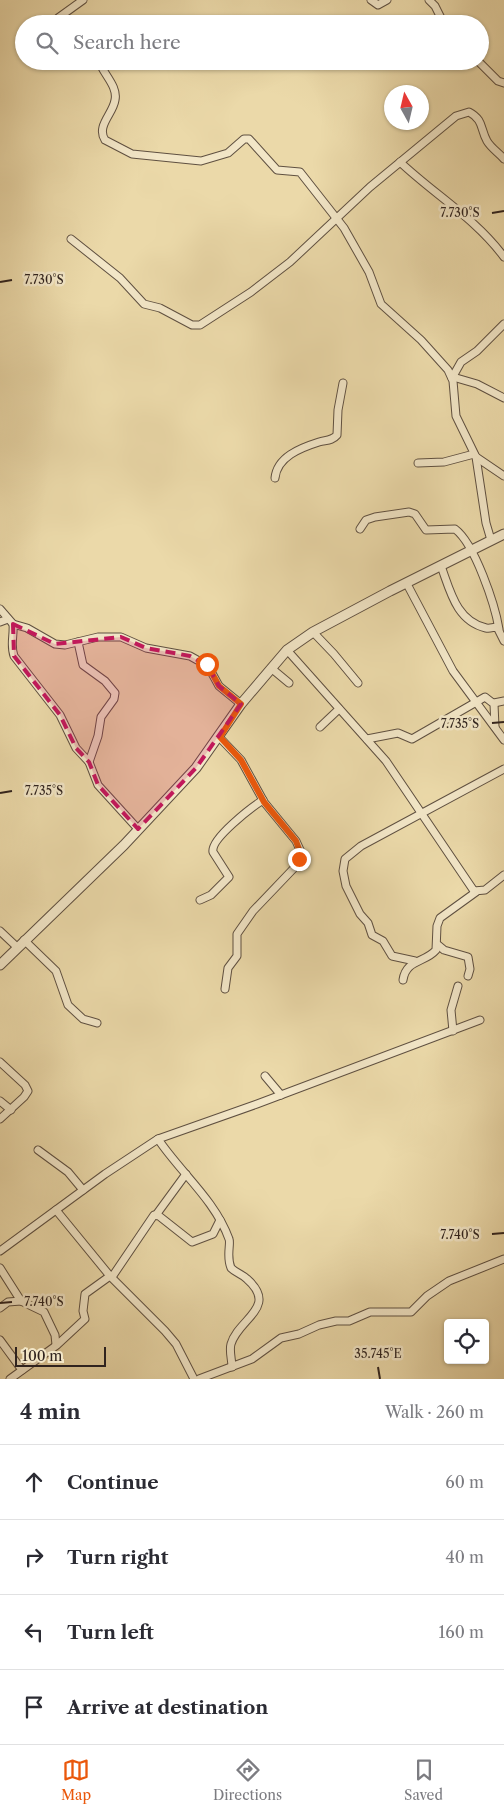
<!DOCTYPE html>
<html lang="en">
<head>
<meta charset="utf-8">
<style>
	:root { --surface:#fff; --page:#f2f2f3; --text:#2b2b33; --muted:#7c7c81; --line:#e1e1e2; --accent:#ea580c }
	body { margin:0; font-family:"Libre Caslon Text",serif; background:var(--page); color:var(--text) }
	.controls { position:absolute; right:15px; bottom:15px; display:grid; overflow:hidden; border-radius:5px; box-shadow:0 1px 4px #0004 }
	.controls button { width:45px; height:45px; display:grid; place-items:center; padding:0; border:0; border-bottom:1px solid var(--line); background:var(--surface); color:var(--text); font:25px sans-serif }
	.compass { position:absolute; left:384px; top:85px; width:45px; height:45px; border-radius:50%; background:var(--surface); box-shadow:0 1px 4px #0004; rotate:352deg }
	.scale { position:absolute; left:15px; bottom:12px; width:91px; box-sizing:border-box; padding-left:5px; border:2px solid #30231e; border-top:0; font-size:14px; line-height:18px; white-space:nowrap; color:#30231e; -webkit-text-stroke:4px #f2e6c7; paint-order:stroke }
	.stop { position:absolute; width:15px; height:15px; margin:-11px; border:4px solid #ea580c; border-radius:50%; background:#fff }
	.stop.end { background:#ea580c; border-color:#fff; box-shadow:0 1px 5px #0008 }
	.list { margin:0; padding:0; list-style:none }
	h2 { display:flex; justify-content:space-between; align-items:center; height:65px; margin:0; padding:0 20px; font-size:21px }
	h2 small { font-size:16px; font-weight:400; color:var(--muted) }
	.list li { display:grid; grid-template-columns:32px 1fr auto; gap:15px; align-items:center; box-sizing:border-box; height:75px; padding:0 20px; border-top:1px solid var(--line) }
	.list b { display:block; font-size:19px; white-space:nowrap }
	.list em { font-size:16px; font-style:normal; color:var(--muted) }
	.icon { flex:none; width:28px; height:28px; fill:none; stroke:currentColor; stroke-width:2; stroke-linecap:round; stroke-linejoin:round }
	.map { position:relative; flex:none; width:504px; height:1379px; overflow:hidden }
	.search { position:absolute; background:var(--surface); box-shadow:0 1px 4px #0004; left:15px; right:15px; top:15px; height:55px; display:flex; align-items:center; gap:12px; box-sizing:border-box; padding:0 18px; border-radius:28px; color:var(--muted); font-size:19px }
	.sheet { height:365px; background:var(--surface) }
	nav { display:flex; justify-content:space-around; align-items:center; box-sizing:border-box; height:70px; border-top:1px solid var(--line); background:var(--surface); font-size:14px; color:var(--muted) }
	nav a { display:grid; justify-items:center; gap:2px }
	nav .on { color:var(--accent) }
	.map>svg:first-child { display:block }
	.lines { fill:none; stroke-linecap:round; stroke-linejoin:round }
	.minor-casing { stroke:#5f5041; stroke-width:9 }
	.tertiary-casing { stroke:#5f5041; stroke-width:11 }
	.minor { stroke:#f2e6c7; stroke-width:7 }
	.tertiary { stroke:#f2e6c7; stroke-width:9 }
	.route { stroke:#ea580c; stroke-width:6 }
	.marked { fill:#c2185b; fill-opacity:0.2; stroke:#c2185b; stroke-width:4; stroke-dasharray:10 6; stroke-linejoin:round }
	.ticks { fill:none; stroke:#30231e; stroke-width:2 }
	.ticks-label { font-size:12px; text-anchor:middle; fill:#30231e; stroke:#f2e6c7; stroke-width:5; stroke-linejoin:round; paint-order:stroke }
</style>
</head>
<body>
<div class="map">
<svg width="504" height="1379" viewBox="0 0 504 1379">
	<rect width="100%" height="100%" fill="#ebd9a9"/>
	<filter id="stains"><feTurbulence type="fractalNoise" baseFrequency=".004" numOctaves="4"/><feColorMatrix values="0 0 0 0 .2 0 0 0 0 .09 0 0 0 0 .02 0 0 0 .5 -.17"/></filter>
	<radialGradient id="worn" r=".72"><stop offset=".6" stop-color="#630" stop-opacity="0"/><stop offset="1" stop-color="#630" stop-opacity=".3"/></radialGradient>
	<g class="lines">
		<defs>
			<g id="minor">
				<path d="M 371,0 L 378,5 L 387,0"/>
				<path d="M 429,0 L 435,6 L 444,24"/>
				<path d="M 56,24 L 58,18 L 83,0"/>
				<path d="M 99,61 C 103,74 118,86 115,100 C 113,114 96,126 105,140 L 132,154 L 201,161 L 228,153 L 244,139 L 249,139 L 277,170 L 300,172 L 344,228 L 369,272 L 381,304 L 421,340 L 448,370 L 453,381 L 456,416 L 476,457 L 504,476"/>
				<path d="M 478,61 L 498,81 L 504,83"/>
				<path d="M 400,162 C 435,195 475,218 504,257"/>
				<path d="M 71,239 L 120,278 L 144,304 L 160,308 L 192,325 L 200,325 L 251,292 L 290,262 L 370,187 L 456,116 L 469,112 C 484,120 480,129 487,141 C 491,148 499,153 504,159"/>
				<path d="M 453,377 L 477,384 L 504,398"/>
				<path d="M 452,378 L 461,362 L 477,351 L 504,324"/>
				<path d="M 476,457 L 486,523 L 491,540"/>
				<path d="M 418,463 L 444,462 L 474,454"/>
				<path d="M 275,478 C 277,457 300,448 319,442 C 326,440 332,441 337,435 L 338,410 L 343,383"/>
				<path d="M 360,529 L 366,520 L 375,517 L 409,512 L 415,514 L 426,530 L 455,529 C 475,544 495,605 499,629"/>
				<path d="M 441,566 C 450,590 456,621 486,628 C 490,629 493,627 497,627 L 504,641"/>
				<path d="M 407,584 L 453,671 L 504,740"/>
				<path d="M 0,609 L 13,624 L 27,628 L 55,644 L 65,645 L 98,637 L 121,637 L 146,648 L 190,656 L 208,666 L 219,686 L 241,704"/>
				<path d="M 0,622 L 8,619"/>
				<path d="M 13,624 C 14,636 10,645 14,656 L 60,715 L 76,748 L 89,762"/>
				<path d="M 313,632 L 334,654 L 358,683"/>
				<path d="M 78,642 L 83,665 L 105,681 L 115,693 L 114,699 L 101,717 L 98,736 L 89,762 L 98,785 L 138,829"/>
				<path d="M 287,650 L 386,761 L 474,891 L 485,890 L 504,875"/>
				<path d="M 271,668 L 289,683"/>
				<path d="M 494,703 L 504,701"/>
				<path d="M 320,727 L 339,709"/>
				<path d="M 219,737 L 241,760 L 264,802 L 296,841 L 301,852 L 296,866 L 253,911 L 237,934 L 237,956 L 228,968 L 225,989"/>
				<path d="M 367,739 L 398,733 L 412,739 L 485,697 L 494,704 L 495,727"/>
				<path d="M 200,900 L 211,895 L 229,877 L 213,852 C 210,839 252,807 263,800"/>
				<path d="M 0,931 L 18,948"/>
				<path d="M 24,940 L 56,971 L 68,1005 L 83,1019 L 97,1023"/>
				<path d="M 438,945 L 444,950 L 468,957 L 470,969 L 468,976"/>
				<path d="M 415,961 L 392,956 L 383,941 L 372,935 L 368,923 L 360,914 L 346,886 L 343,871 L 345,859 L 361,846 L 504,769"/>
				<path d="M 403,980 C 406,959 425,963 436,950 L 437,926 L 440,918 L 476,892"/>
				<path d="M 453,1031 L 451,1010 L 458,986"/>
				<path d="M 0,1062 L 25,1085 L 28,1091 L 24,1097 L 0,1119"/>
				<path d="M 265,1076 L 281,1095"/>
				<path d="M 0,1101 L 11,1110"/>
				<path d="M 158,1139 C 180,1172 215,1200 229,1239 C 231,1244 226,1256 231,1268 C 236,1273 242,1274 247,1279 C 279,1307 238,1319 231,1344 C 229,1351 232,1360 232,1367"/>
				<path d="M 38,1150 L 68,1172 L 83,1190"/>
				<path d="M 56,1210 L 110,1276 L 165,1331 L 176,1344 L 194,1379"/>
				<path d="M 156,1215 L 186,1174"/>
				<path d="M 0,1251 L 105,1174 L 158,1139 L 257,1104 L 480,1020"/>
				<path d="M 0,1268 L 21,1301 L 44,1312 L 55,1335 L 56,1345"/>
				<path d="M 112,1277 L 154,1215 L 159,1216 L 192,1242 L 213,1234 L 220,1220"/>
				<path d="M 0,1308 L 8,1302 L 21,1301"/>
				<path d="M 0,1340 L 22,1370"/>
				<path d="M 10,1379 L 57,1345 L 85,1319 L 83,1311 L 85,1294 L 110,1276"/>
				<path d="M 199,1379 L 252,1359 L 281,1338 L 299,1334 L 319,1325 L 336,1321 L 349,1321 L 370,1312 L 411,1312 L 427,1296 L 449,1281 L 504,1259"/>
			</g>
			<path id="tertiary" d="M 0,965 L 124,845 L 196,768 L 241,704 L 287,650 L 313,632 L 390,591 L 504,534"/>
		</defs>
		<!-- minor casing -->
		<use href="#minor" class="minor-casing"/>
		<!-- tertiary casing -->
		<use href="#tertiary" class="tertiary-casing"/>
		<!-- minor -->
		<use href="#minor" class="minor"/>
		<!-- tertiary -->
		<use href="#tertiary" class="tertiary"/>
	</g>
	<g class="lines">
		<!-- route -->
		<path class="route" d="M 207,664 L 219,686 L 241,704 L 220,737 L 241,760 L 264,802 L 296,841 L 300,852 L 299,859"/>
	</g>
	<!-- marked area -->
	<path class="marked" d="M 13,624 L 55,644 L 121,637 L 146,648 L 190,656 L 208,666 L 219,686 L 241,704 L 196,768 L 138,829 L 98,785 L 89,762 L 76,748 L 60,715 L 14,656 Z"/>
	<!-- ticks -->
	<path class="ticks" d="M 492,213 L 504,211M 0,282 L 12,280M 492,723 L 504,722M 0,793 L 12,791M 492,1234 L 504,1233M 0,1303 L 12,1302M 378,1367 L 380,1379"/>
	<g class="ticks-label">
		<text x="460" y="217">7.730°S</text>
		<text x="44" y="284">7.730°S</text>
		<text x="460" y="728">7.735°S</text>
		<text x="44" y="795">7.735°S</text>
		<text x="460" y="1239">7.740°S</text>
		<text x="44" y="1306">7.740°S</text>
		<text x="378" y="1358">35.745°E</text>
	</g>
	<rect width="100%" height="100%" filter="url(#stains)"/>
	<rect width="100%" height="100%" fill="url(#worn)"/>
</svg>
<div class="controls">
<button><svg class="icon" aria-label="locate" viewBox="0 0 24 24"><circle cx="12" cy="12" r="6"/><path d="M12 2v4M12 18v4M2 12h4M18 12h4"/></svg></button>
</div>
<svg class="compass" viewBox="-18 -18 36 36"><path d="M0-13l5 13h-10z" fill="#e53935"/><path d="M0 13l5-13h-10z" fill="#7c7c81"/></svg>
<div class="scale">100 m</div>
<div class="stop" style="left:207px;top:664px"></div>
<div class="stop end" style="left:299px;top:859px"></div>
<div class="search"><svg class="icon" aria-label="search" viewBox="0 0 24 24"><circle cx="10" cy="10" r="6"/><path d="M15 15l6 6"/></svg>Search here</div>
</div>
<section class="sheet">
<h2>4 min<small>Walk · 260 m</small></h2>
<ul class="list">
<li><svg class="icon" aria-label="ahead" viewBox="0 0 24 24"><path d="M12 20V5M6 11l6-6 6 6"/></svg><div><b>Continue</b></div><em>60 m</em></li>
<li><svg class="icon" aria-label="right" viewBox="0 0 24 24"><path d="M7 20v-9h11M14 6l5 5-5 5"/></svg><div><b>Turn right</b></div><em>40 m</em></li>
<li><svg class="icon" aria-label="left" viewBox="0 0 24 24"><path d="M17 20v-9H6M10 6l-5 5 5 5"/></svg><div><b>Turn left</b></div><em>160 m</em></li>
<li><svg class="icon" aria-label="arrive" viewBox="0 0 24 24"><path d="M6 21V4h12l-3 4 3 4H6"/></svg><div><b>Arrive at destination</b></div></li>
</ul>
</section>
<nav>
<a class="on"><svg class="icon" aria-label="map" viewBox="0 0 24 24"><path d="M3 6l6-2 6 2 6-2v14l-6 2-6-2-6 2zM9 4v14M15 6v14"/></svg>Map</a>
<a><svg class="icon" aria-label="directions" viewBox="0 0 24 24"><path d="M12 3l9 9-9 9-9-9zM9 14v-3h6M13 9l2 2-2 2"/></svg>Directions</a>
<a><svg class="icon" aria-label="saved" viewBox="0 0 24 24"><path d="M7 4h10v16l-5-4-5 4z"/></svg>Saved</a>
</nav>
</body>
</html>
